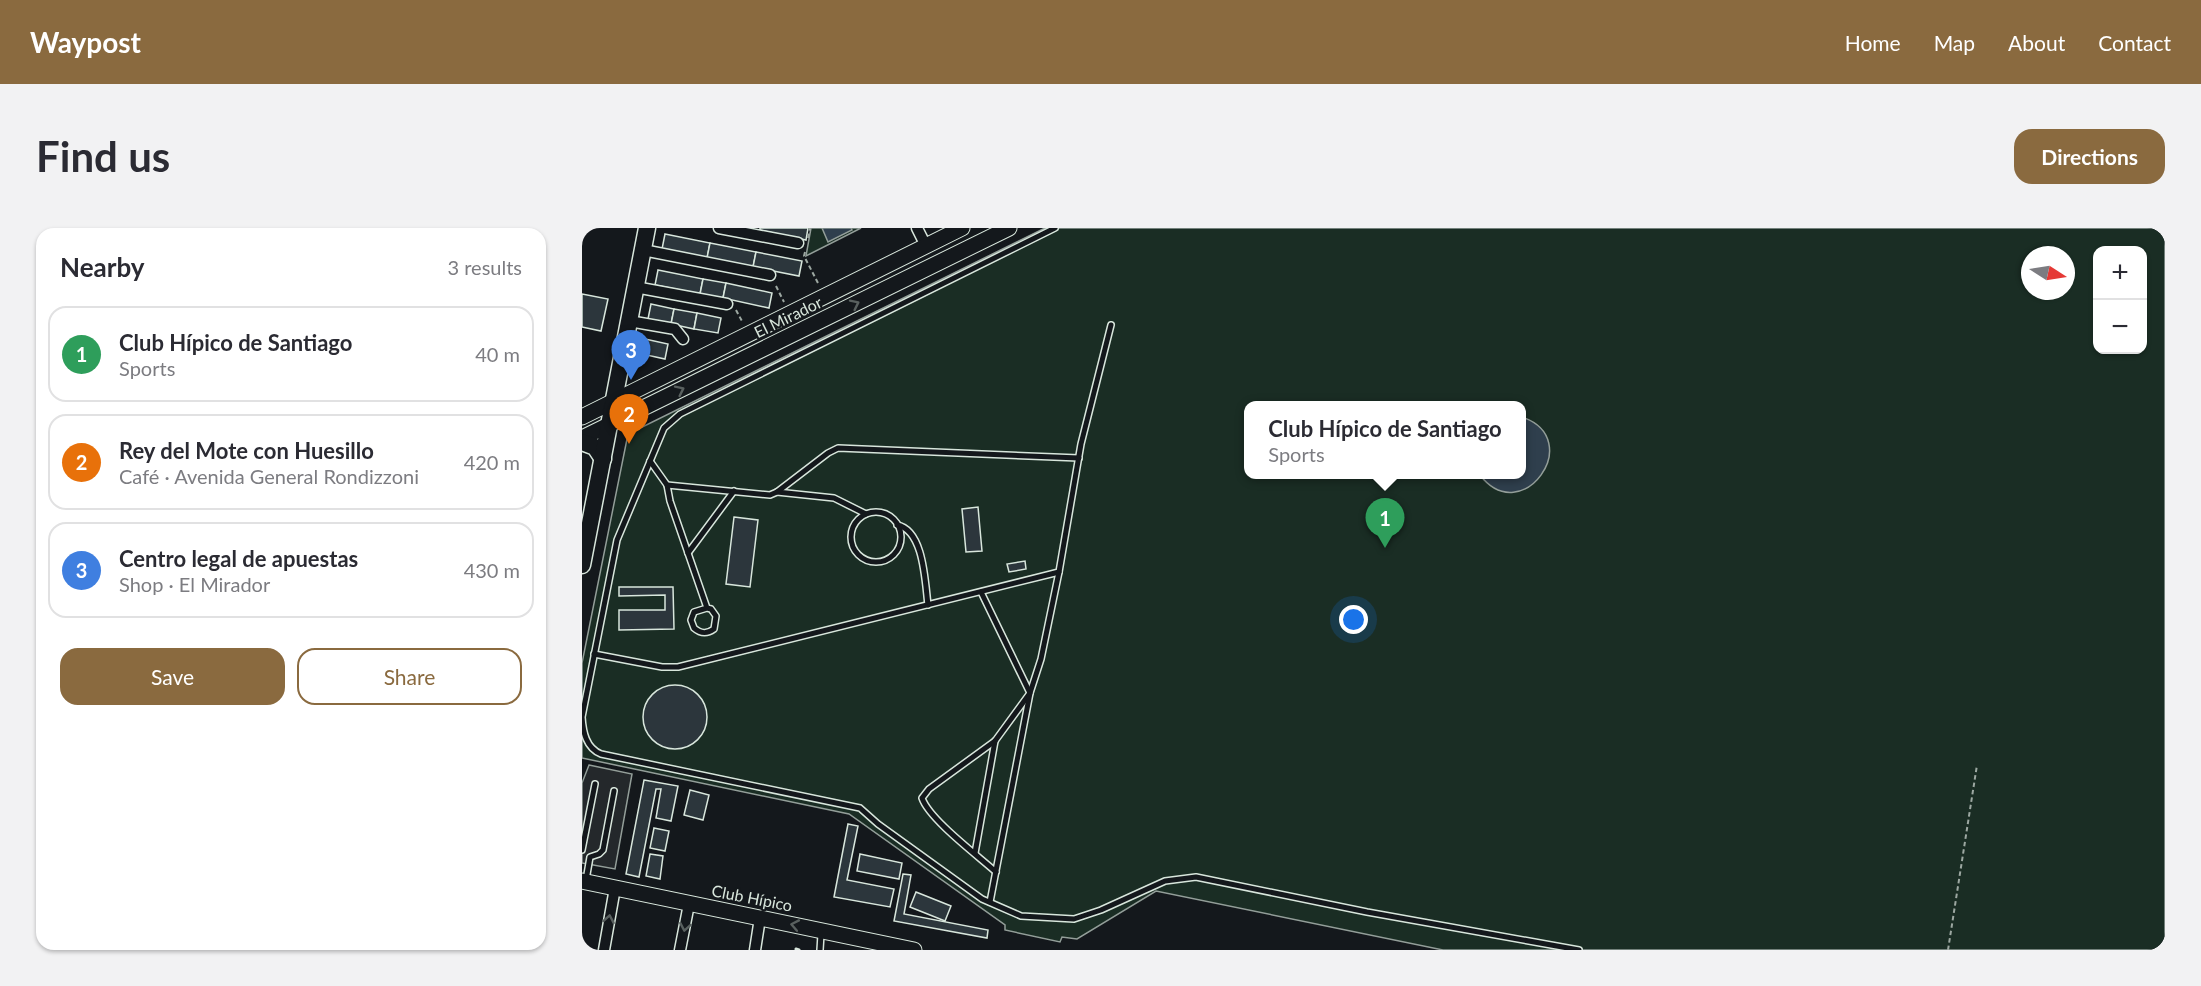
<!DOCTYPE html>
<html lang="en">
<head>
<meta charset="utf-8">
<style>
	:root { --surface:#fff; --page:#f2f2f3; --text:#2b2b33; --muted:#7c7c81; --line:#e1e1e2; --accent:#8a6a3f }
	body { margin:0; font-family:Lato,sans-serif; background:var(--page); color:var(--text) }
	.controls { position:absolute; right:18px; top:18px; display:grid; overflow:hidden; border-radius:12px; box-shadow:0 2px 4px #0004 }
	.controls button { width:54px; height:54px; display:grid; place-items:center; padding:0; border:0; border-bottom:2px solid var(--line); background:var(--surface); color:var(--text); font:30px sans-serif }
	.compass { position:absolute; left:1439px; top:18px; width:54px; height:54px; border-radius:50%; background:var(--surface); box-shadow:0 2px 4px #0004; rotate:102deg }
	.you { position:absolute; left:772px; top:392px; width:21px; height:21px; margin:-15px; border:4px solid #fff; border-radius:50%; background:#1a73e8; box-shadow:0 0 0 9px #1a73e833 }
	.badge { display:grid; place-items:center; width:39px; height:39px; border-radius:50%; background:var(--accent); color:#fff; font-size:20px; font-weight:700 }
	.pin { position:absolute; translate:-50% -50px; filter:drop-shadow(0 2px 3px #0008) }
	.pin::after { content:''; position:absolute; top:32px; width:21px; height:18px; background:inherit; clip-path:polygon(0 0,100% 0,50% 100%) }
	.popup { position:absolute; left:662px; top:173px; width:282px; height:78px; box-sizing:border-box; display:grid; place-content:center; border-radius:12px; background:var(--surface); filter:drop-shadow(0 2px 4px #0005); font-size:20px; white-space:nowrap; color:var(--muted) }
	.popup b { font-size:22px; color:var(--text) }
	.popup::after { content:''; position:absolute; left:50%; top:100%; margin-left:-12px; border:12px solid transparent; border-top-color:var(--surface) }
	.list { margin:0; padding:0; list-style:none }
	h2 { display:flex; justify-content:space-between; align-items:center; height:78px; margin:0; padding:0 24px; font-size:26px }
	h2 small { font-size:20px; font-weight:400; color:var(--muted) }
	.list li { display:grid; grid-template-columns:39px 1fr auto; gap:18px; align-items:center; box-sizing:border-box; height:96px; margin:0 12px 12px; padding:0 12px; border:2px solid var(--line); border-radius:18px }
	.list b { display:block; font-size:22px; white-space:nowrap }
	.list p { margin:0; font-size:20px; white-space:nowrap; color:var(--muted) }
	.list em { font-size:20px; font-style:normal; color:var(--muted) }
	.actions { display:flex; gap:12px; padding:18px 24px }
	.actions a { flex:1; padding:14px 0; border:2px solid var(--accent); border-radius:18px; text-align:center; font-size:21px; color:var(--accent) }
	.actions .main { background:var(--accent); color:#fff }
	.map { position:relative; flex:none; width:1583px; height:722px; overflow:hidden; border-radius:18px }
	header { display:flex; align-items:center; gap:36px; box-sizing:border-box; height:84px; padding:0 30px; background:var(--accent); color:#fff }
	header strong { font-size:28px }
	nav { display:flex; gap:33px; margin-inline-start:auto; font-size:21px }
	.intro { display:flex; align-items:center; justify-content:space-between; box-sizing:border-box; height:144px; padding:0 36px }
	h1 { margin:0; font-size:42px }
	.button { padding:15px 27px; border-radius:18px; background:var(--accent); color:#fff; font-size:21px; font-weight:700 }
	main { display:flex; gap:36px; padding:0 36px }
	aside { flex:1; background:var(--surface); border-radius:18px; box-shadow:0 2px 4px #0004 }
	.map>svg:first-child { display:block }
	.green { fill:#1a2d24; stroke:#939e99; stroke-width:1.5; fill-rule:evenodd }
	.parking { fill:#24282b; stroke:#939e99; stroke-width:1.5 }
	.water { fill:#2f3f4d; stroke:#939e99; stroke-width:1.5 }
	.building { fill:#2c363c; stroke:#d8e6dc; stroke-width:1.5 }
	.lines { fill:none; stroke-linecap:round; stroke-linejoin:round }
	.service-casing { stroke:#d8e6dc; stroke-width:8 }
	.minor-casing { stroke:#d8e6dc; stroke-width:13 }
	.secondary-casing { stroke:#d8e6dc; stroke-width:17 }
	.primary-casing { stroke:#d8e6dc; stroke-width:19 }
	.path { stroke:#9da8a2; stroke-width:2; stroke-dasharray:4.5 3; stroke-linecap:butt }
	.service { stroke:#14181c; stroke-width:5 }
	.minor { stroke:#14181c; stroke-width:10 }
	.secondary { stroke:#14181c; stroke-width:15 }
	.primary { stroke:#14181c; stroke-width:16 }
	.wall { stroke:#d8e6dc; stroke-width:3 }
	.oneway { stroke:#59605f }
	.labels { text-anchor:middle; stroke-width:4.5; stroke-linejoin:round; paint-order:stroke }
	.street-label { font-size:16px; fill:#d8e6dc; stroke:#14181c }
</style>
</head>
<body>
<header>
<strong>Waypost</strong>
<nav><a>Home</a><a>Map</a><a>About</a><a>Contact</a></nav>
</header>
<div class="intro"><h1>Find us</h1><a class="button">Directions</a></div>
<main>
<aside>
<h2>Nearby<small>3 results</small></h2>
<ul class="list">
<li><span class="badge" style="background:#2e9e5b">1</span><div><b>Club Hípico de Santiago</b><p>Sports</p></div><em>40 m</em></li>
<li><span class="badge" style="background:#e8710a">2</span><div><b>Rey del Mote con Huesillo</b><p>Café · Avenida General Rondizzoni</p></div><em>420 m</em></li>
<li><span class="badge" style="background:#3f7fe0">3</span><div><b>Centro legal de apuestas</b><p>Shop · El Mirador</p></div><em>430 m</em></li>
</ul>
<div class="actions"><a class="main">Save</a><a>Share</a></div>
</aside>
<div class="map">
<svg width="1583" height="722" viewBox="0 0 1583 722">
	<rect width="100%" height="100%" fill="#14181c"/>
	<!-- green -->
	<g class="green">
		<path d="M 229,0 L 279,0 L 224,28 Z"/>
		<path d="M 463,0 L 1583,0 L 1583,722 L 861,722 L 574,663 L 495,711 L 480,709 L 478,714 L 423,702 L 423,697 L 267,586 L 0,530 L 0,435 L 46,206 ZM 1516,22 L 1560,22 L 1560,122 L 1516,122 ZM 1448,27 L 1484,27 L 1484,63 L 1448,63 ZM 666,178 L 940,178 L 940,246 L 666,246 Z"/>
	</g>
	<!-- parking -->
	<path class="parking" d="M 7,537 L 50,546 L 33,641 L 0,635 L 0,555 Z"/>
	<!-- water -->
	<g class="water">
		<path d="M 240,0 L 269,0 L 270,2 L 246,14 Z"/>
		<path d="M 940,189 C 1005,211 940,302 898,247 L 940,246 Z"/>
	</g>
	<!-- building -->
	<g class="building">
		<path d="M 178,0 L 226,0 L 224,12 L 178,2 Z"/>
		<path d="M 83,6 L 128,15 L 125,30 L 80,21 Z"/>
		<path d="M 128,15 L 174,24 L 171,39 L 125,30 Z"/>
		<path d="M 174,24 L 220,33 L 217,48 L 171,39 Z"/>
		<path d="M 76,42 L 121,51 L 118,66 L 73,57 Z"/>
		<path d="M 121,51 L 144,55 L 141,70 L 118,66 Z"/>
		<path d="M 144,55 L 190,65 L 187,80 L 141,70 Z"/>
		<path d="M 0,66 L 26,71 L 19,103 L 0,99 Z"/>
		<path d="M 69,76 L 92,81 L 89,96 L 66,91 Z"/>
		<path d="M 92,81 L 115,85 L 112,101 L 89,96 Z"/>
		<path d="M 115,85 L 139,90 L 136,105 L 112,101 Z"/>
		<path d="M 63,111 L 86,116 L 83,131 L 60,126 Z"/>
		<path d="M 396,279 L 400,323 L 384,324 L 380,281 Z"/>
		<path d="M 152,289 L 176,292 L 168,359 L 144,356 Z"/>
		<path d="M 443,333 L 444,341 L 427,344 L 425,336 Z"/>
		<path d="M 37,359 L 91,359 L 92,401 L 37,402 L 37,382 L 83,382 L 83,367 L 37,368 Z"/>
		<circle cx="93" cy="489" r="32"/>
		<path d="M 62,552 L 96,558 L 89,593 L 74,590 L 79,561 L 74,561 L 57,649 L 44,646 Z"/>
		<path d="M 108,562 L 127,567 L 121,592 L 102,587 Z"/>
		<path d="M 266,596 L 276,598 L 265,652 L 312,661 L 308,679 L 252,669 Z"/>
		<path d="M 72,600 L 87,603 L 83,623 L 68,620 Z"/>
		<path d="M 68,626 L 81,628 L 78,651 L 64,648 Z"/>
		<path d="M 278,626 L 320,635 L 317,651 L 275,643 Z"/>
		<path d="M 321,646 L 329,647 L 322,686 L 406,702 L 405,710 L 312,693 Z"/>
		<path d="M 334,664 L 369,678 L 363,693 L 328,679 Z"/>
	</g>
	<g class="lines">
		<defs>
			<g id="service">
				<path d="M 473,0 L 98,186 L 82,200 L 35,312 L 0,489 C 1,504 4,520 19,526 L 278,580 L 296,596 L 400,671 L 439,688 L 492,691 L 519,682 L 583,653 L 614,649 L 785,684 L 997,722"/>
				<path d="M 68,233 L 85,257 L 88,273 L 125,380 L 129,381 L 134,388 L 132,401 C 125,406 119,406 112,400 L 109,392 L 112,384 L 125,380"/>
				<path d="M 85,257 L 188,267 L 195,264 L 246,225 L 256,220 L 497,230"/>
				<path d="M 195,264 L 252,270 L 284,286"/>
				<circle cx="294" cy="309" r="25"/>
				<path d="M 315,297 C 342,302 343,354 346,377"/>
				<path d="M 106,325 L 152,263"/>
				<path d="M 399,364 L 448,465 L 413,513 L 347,561 L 340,570 C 347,591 395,627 414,644"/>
				<path d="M 12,426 L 80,439 L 96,439 L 477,344 L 499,216 L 529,97"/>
				<path d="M 0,622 L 13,556"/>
				<path d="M 393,625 L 413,513"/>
				<path d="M 4,652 L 8,629 L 17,626 L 21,622 L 32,563"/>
				<path d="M 408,674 L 448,465 L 459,431 L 477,344"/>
				<path d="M 238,722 L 239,706"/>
			</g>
			<g id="minor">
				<path d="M 137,0 L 216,15"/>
				<path d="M 335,0 L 344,18"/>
				<path d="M 61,22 L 188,47"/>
				<path d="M 53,59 L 145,76"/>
				<path d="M 47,93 L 93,101 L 101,111"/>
				<path d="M 22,722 L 33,660"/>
				<path d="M 98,722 L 107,676"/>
				<path d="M 173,722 L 178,690"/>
			</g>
			<g id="secondary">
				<path d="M 0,189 L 380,0"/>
				<path d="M 0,210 L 427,0"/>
				<path d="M 0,653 L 332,722"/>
			</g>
			<g id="primary">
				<path d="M 0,214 L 13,219 L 21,231"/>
				<path d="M 0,337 L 65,0"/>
			</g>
		</defs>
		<!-- service casing -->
		<use href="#service" class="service-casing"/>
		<!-- minor casing -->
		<use href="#minor" class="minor-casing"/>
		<!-- secondary casing -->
		<use href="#secondary" class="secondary-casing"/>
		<!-- primary casing -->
		<use href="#primary" class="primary-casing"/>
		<!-- path -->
		<g class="path">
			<path d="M 226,10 L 228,0"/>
			<path d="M 223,24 L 222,28 L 237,57"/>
			<path d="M 194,58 L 202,74"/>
			<path d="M 154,82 L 161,95"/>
			<path d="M 1366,722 L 1395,537"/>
		</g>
		<!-- service -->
		<use href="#service" class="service"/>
		<!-- minor -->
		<use href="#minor" class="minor"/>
		<!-- secondary -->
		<use href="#secondary" class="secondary"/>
		<!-- primary -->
		<use href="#primary" class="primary"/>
		<!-- wall -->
		<path class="wall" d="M 214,721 L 217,722"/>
	</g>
	<!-- one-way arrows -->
	<defs><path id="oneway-chevron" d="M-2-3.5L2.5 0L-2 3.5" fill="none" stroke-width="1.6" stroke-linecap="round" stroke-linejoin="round" transform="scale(1.5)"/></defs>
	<g class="oneway">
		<use href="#oneway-chevron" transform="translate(273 76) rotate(-26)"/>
		<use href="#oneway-chevron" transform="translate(98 162) rotate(-26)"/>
		<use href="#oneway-chevron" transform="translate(27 691) rotate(-80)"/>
		<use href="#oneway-chevron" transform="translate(213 697) rotate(-169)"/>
		<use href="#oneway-chevron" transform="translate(103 699) rotate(100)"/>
	</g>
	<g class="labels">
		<!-- street labels -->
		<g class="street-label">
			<text transform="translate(206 89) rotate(-26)" y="6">El Mirador</text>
			<text transform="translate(170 670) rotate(11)" y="6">Club Hípico</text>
		</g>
	</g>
</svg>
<div class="controls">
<button>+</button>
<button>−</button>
</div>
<svg class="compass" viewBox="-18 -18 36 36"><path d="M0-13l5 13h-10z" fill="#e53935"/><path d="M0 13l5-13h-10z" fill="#7c7c81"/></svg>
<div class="you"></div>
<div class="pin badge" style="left:803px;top:320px;background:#2e9e5b">1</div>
<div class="popup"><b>Club Hípico de Santiago</b>Sports</div>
<div class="pin badge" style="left:47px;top:216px;background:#e8710a">2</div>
<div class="pin badge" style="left:49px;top:152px;background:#3f7fe0">3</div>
</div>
</main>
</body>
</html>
